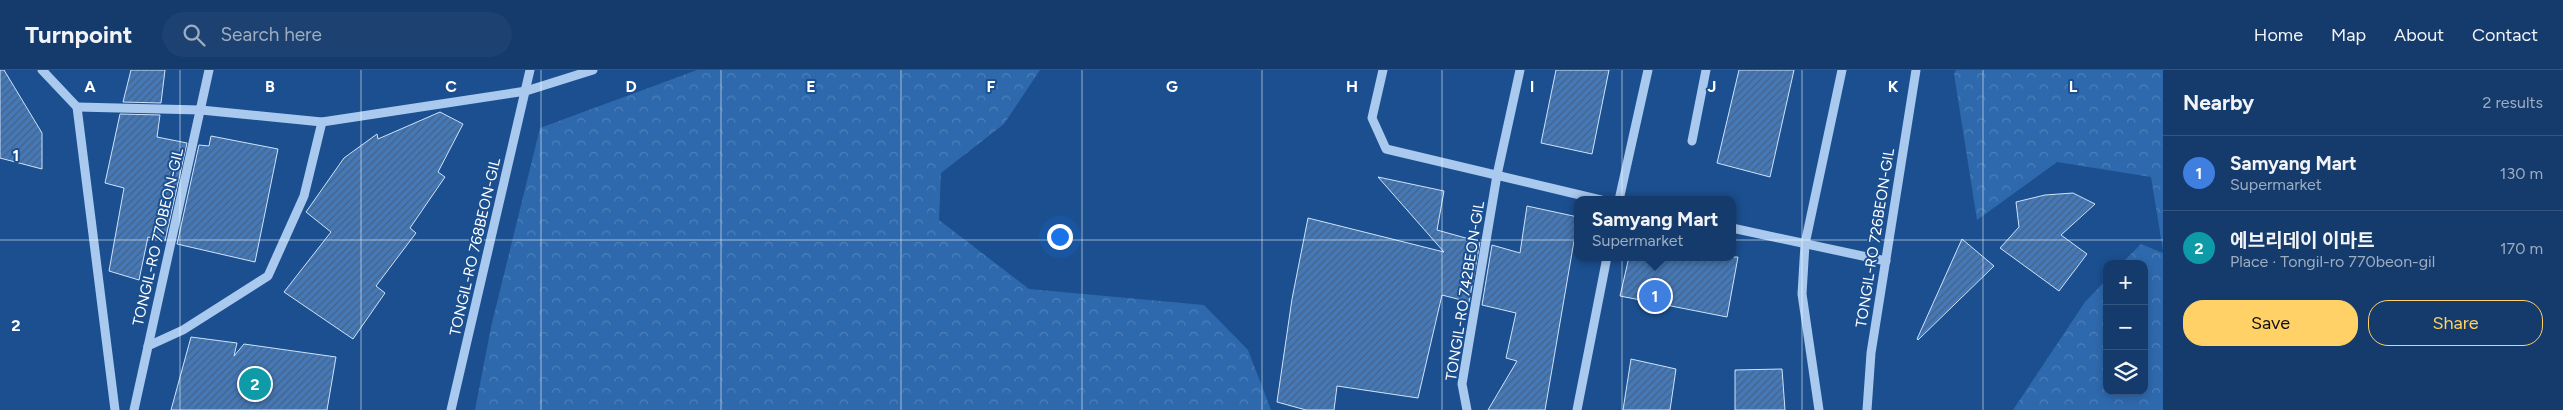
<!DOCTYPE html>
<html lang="en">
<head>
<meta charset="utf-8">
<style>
	:root { --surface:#143b6b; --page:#1d4271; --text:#f1f3f6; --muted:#9dadc1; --line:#33557e; --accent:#ffd166 }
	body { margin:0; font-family:Figtree,"Noto Sans KR",sans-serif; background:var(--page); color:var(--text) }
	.controls { position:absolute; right:15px; bottom:15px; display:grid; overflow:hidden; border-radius:10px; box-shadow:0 2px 8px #0003 }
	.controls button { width:45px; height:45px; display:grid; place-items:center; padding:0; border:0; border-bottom:1px solid var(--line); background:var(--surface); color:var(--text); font:25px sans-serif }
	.you { position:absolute; left:1059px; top:166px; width:18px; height:18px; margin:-12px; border:4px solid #fff; border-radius:50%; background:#1a73e8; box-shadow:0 0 0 8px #1a73e833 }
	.badge { display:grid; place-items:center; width:32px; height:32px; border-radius:50%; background:var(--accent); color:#fff; font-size:16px; font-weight:700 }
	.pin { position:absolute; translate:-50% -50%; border:2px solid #fff; box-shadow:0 1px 5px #0006 }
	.popup { position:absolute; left:1574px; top:126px; width:162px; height:65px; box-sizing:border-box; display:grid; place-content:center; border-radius:10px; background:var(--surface); filter:drop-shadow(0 1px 4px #0005); font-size:16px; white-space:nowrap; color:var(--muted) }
	.popup b { font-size:19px; color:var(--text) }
	.popup::after { content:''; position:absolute; left:50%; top:100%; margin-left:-10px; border:10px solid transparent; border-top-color:var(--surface) }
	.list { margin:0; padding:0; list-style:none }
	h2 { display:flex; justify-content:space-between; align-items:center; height:65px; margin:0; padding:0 20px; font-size:21px }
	h2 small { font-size:16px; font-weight:400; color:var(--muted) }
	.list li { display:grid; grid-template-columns:32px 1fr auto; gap:15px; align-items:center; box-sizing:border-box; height:75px; padding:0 20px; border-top:1px solid var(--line) }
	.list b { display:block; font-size:19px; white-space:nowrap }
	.list p { margin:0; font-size:16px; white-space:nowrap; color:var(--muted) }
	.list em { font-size:16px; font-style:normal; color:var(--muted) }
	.actions { display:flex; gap:10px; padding:15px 20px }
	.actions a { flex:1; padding:11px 0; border:1px solid var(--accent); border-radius:20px; text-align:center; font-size:18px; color:var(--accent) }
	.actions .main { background:var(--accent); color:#111 }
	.icon { flex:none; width:28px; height:28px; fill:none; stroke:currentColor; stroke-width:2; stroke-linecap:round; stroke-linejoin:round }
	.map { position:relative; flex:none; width:2163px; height:340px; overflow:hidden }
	header { display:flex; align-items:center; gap:30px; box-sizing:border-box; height:70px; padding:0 25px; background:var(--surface); border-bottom:1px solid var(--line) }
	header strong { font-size:24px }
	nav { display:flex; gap:28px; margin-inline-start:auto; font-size:18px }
	.search { width:350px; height:45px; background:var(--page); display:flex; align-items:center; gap:12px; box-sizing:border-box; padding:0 18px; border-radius:28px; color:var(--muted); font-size:19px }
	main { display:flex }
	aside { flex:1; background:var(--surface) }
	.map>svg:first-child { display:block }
	.forest { fill:url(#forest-crowns) }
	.building { fill:url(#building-hatch); stroke:#cfe3fa }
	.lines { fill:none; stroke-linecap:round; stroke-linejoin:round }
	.minor { stroke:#a9c9ee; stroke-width:9 }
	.grid { fill:none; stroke:#fff; stroke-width:1; stroke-opacity:0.55 }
	.labels { text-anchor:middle; stroke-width:4; stroke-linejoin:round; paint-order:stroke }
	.street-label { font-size:15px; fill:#fff; stroke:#1b4f8f }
	.grid-label { font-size:16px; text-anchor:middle; font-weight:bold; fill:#fff; stroke:#1b4f8f; stroke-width:4; stroke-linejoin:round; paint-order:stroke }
</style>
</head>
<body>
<header>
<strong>Turnpoint</strong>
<div class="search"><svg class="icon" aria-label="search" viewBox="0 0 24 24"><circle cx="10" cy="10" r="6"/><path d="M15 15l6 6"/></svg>Search here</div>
<nav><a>Home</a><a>Map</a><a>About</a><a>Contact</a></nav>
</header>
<main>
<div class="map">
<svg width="2163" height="340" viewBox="0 0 2163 340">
	<defs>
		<pattern id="forest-crowns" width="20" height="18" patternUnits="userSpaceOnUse" patternTransform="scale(1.25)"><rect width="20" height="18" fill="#2e69ad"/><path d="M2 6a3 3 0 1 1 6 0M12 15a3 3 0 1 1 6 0" fill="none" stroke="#4d80b9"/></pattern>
		<pattern id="building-hatch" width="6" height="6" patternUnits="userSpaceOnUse" patternTransform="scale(1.25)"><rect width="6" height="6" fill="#4478b7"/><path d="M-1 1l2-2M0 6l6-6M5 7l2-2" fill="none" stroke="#486282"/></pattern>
	</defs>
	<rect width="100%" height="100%" fill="#1b4f8f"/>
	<!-- forest -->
	<g class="forest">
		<path d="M 697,0 L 1040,0 L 1004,54 L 941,103 L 939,150 L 1029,219 L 1204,235 L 1248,280 L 1271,340 L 475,340 L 491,257 L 540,58 Z"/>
		<path d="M 1956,0 L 2163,0 L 2163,181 L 2151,107 L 2057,92 L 1977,150 L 1954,4 Z"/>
		<path d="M 2141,174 L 2163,183 L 2163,340 L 2013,340 L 2085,232 L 2107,209 L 2107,321 L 2144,321 L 2144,194 L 2121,194 Z"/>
	</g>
	<!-- building -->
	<g class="building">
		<path d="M 0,0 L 4,0 L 42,63 L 42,99 L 0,88 Z"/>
		<path d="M 131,0 L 165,0 L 161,33 L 123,32 Z"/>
		<path d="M 1556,0 L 1609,0 L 1592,84 L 1541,73 Z"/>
		<path d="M 1739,0 L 1794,0 L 1770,107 L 1717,93 Z"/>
		<path d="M 440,42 L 463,54 L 438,102 L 445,107 L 410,158 L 416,163 L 376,216 L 385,223 L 353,269 L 284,222 L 331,162 L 306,142 L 344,88 L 377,64 L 378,69 Z"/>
		<path d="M 120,44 L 160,45 L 157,67 L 187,73 L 165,171 L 148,167 L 139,210 L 109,201 L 124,118 L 105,113 Z"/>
		<path d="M 211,66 L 278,79 L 255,192 L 177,174 L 199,75 L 209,76 Z"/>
		<path d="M 1378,107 L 1444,121 L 1437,160 L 1480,172 L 1469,232 L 1442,225 L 1418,328 L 1337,316 L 1334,340 L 1306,340 L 1277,332 L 1292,229 L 1308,148 L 1444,182 Z"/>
		<path d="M 2073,123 L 2095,134 L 2061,165 L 2087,184 L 2059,221 L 2000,178 L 2019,157 L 2016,132 L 2045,125 Z"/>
		<path d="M 1527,136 L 1578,147 L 1578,172 L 1574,171 L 1545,340 L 1488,340 L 1517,291 L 1506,288 L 1516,243 L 1482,235 L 1492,175 L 1520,183 Z"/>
		<path d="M 1962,169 L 1994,196 L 1918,270 L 1917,269 Z"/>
		<path d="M 1629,187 L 1738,187 L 1727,247 L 1620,226 Z"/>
		<path d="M 191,267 L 237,273 L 234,286 L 244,274 L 336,287 L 327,340 L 171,340 Z"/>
		<path d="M 1631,289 L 1676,299 L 1670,340 L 1623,340 Z"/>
		<path d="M 1782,299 L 1785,340 L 1735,340 L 1735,300 Z"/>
	</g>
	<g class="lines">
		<!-- minor -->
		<g class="minor">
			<path d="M 42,0 L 77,37 L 115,340"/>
			<path d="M 1383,0 L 1372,48 L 1386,79 L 1601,130"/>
			<path d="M 77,37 L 201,40 L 322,52 L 526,21 L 593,0"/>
			<path d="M 1692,71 L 1706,0"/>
			<path d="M 1619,130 L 1648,0"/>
			<path d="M 1732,158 L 1886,191"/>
			<path d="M 148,276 L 183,260 L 268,206 L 304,126 L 322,52"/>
			<path d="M 134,340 L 209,0"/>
			<path d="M 451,340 L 530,0"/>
			<path d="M 1467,340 L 1462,314 L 1497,105 L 1520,0"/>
			<path d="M 1577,340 L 1607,187"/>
			<path d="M 1819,340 L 1802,224 L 1805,174 L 1842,0"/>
			<path d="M 1867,340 L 1871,283 L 1916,0"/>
		</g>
	</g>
	<!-- grid -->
	<path class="grid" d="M 180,0 L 180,340M 361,0 L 361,340M 541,0 L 541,340M 721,0 L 721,340M 901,0 L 901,340M 1082,0 L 1082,340M 1262,0 L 1262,340M 1442,0 L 1442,340M 1622,0 L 1622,340M 1802,0 L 1802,340M 1983,0 L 1983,340M 0,170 L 2163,170"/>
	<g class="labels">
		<!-- street labels -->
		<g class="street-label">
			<text transform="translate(158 167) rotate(-77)" y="5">TONGIL-RO 770BEON-GIL</text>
			<text transform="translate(1875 168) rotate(-81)" y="5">TONGIL-RO 726BEON-GIL</text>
			<text transform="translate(475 177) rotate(-77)" y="5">TONGIL-RO 768BEON-GIL</text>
			<text transform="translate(1465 221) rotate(-81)" y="5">TONGIL-RO 742BEON-GIL</text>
		</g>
	</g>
	<g class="grid-label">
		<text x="90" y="22">A</text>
		<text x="270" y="22">B</text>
		<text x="451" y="22">C</text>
		<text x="631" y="22">D</text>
		<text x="811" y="22">E</text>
		<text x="991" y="22">F</text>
		<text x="1172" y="22">G</text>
		<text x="1352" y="22">H</text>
		<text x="1532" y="22">I</text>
		<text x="1712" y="22">J</text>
		<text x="1893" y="22">K</text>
		<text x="2073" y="22">L</text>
		<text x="16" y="91">1</text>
		<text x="16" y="261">2</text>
	</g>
</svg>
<div class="controls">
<button>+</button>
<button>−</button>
<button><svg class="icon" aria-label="layers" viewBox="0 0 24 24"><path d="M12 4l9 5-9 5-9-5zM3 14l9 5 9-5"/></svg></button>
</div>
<div class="you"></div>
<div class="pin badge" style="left:1655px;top:226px;background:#3f7fe0">1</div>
<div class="popup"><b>Samyang Mart</b>Supermarket</div>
<div class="pin badge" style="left:255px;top:314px;background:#0f9aa8">2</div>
</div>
<aside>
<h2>Nearby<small>2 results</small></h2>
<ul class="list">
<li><span class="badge" style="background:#3f7fe0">1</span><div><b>Samyang Mart</b><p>Supermarket</p></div><em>130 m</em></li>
<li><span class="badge" style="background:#0f9aa8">2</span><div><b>에브리데이 이마트</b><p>Place · Tongil-ro 770beon-gil</p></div><em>170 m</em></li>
</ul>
<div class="actions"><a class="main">Save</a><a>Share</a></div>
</aside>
</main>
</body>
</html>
